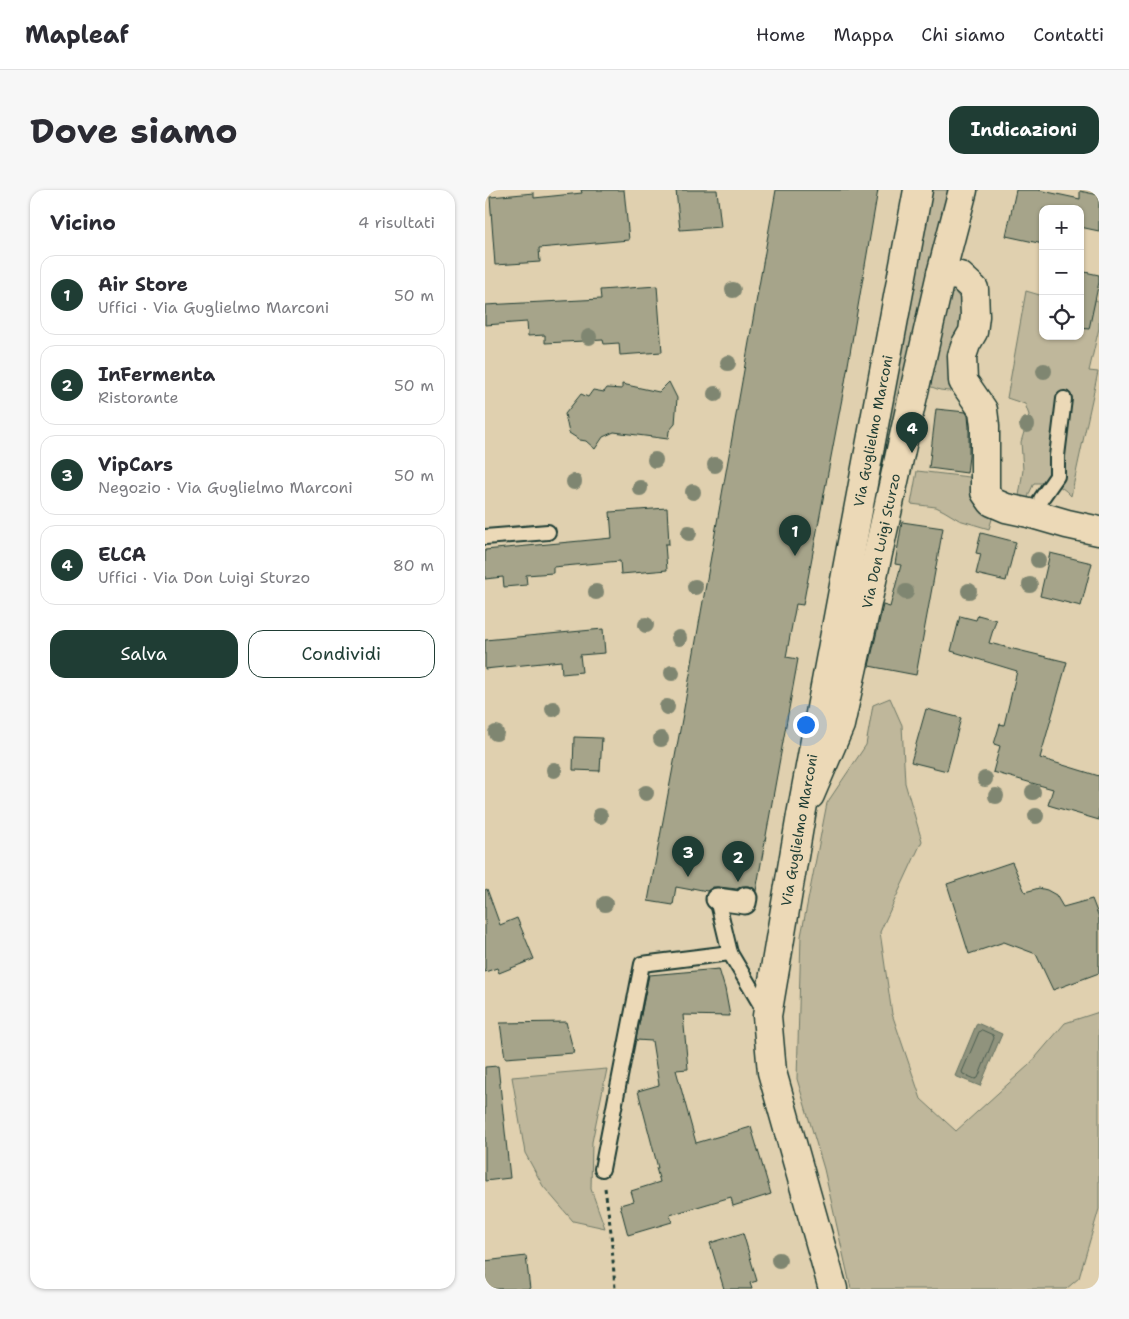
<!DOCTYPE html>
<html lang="it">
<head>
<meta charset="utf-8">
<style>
	:root { --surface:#fff; --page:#f7f7f7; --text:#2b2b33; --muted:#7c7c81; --line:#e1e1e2; --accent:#1f3d34 }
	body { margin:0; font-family:"Shantell Sans",sans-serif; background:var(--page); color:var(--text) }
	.controls { position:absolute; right:15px; top:15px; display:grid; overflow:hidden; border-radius:10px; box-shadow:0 1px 4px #0004 }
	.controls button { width:45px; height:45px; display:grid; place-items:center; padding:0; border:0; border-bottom:1px solid var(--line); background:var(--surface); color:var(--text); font:25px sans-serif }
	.you { position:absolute; left:320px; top:534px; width:18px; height:18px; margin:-12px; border:4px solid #fff; border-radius:50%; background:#1a73e8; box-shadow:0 0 0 8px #1a73e833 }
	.badge { display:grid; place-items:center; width:32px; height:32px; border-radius:50%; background:var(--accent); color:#fff; font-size:16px; font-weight:700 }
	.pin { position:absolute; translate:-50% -41px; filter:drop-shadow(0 1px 2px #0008) }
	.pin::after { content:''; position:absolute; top:26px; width:18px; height:15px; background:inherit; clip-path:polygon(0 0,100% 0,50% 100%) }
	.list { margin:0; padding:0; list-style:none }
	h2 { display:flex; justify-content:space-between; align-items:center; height:65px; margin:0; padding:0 20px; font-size:21px }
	h2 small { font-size:16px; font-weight:400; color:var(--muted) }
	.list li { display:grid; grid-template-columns:32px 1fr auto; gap:15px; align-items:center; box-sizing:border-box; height:80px; margin:0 10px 10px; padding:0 10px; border:1px solid var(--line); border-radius:15px }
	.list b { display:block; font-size:19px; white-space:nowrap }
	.list p { margin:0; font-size:16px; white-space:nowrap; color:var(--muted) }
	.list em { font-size:16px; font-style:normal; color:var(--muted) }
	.actions { display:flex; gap:10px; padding:15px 20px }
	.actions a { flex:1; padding:11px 0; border:1px solid var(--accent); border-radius:15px; text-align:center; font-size:18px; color:var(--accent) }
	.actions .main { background:var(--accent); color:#fff }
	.icon { flex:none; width:28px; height:28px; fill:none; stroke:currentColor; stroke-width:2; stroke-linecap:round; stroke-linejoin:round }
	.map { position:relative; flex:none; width:614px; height:1099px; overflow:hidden; border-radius:15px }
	header { display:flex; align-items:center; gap:30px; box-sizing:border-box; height:70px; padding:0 25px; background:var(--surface); border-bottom:1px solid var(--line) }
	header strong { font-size:24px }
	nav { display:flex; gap:28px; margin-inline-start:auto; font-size:18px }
	.intro { display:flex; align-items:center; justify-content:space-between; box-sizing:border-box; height:120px; padding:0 30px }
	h1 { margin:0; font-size:35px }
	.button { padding:12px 22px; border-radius:15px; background:var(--accent); color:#fff; font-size:18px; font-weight:700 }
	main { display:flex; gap:30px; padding:0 30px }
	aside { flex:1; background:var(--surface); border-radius:15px; box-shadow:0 1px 4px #0004 }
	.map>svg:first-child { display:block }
	.green { fill:#bfb79b; stroke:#6f7a68 }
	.water { fill:#90937d; stroke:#637160 }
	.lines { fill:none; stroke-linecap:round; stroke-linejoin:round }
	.shore { stroke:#4c5f51; stroke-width:1 }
	.building { fill:#a6a48a; stroke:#1f3d34 }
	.service-casing { stroke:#1f3d34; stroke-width:18 }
	.pedestrian-casing { stroke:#1f3d34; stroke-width:25 }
	.minor-casing { stroke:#1f3d34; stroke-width:31 }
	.tertiary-casing { stroke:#1f3d34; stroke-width:31 }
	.path { stroke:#1f3d34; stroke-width:3; stroke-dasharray:4 4; stroke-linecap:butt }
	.service { stroke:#ecd9b7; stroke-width:14 }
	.pedestrian { stroke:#ecd9b7; stroke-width:21 }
	.minor { stroke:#ecd9b7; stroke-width:28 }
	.tertiary { stroke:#ecd9b7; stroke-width:28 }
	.tree { fill:#7f8671 }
	.labels { text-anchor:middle; stroke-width:4; stroke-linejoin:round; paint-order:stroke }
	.street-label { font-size:14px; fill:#1f3d34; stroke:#ecd9b7 }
</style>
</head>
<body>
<header>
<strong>Mapleaf</strong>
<nav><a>Home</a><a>Mappa</a><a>Chi siamo</a><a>Contatti</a></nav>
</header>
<div class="intro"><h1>Dove siamo</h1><a class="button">Indicazioni</a></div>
<main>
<aside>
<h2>Vicino<small>4 risultati</small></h2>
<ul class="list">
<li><span class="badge">1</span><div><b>Air Store</b><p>Uffici · Via Guglielmo Marconi</p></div><em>50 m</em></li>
<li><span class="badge">2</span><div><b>InFermenta</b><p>Ristorante</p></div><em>50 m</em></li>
<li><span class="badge">3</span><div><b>VipCars</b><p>Negozio · Via Guglielmo Marconi</p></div><em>50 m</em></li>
<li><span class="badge">4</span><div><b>ELCA</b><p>Uffici · Via Don Luigi Sturzo</p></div><em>80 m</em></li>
</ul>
<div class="actions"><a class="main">Salva</a><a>Condividi</a></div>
</aside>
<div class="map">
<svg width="614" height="1099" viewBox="0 0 614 1099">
	<rect width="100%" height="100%" fill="#e0d0af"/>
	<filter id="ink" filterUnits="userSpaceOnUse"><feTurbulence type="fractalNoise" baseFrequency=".02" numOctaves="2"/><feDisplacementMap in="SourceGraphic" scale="10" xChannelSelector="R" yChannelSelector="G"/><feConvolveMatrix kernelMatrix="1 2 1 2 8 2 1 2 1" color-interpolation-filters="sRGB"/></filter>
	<g filter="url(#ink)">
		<!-- green -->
		<g class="green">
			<path d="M 445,0 L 473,0 L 390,317 L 411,175 Z"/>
			<path d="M 541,101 L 558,106 L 558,146 L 595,146 L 595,106 L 614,111 L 614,138 L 604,181 L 613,182 L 586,306 C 574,293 567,293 549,293 L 544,304 L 542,315 L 534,306 L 538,280 L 536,252 L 544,225 L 540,214 L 522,208 Z"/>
			<path d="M 470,102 L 477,111 L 475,137 L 470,150 L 472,202 L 455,200 L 441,195 L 458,109 Z"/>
			<path d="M 432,281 L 493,288 L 501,317 L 507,329 L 504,339 L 474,330 L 459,321 L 451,317 L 426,314 Z"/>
			<path d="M 405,508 L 417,535 L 420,593 L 437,651 L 395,742 L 407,824 L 436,909 L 471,941 L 544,875 L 580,833 L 614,822 L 614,1019 L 594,1088 L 581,1099 L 366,1099 L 339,979 L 312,889 L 316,746 L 342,613 L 381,555 L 388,515 Z"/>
			<path d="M 122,879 L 107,952 L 106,999 L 120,1038 L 88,1031 L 58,996 L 40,963 L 27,887 Z"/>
		</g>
		<!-- water -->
		<path class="water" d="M 492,833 L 517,844 L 495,896 L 470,886 Z"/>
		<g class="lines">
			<!-- shore -->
			<path class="shore" d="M 497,840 L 508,845 L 509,848 L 493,888 L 490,889 L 478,884 L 477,882 L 494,842 Z"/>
		</g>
		<!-- building -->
		<g class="building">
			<path d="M 96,0 L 139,0 L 144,50 L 54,58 L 55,72 L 10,75 L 5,7 L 49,3 L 49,8 L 97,3 Z"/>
			<path d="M 191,0 L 232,0 L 236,37 L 195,40 Z"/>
			<path d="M 291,0 L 393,0 L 359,198 L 318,415 L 311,414 L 301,467 L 313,469 L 271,701 L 269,698 L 263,696 L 257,696 L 252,699 L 234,697 L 228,697 L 222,701 L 207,698 L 207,700 L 191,697 L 188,715 L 163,711 L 198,524 Z"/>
			<path d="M 531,0 L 553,0 L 595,9 L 595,1 L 614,5 L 614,41 L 595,37 L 595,19 L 558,19 L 558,54 L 521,46 Z"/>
			<path d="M 595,81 L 614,85 L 614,92 L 604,139 L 595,138 Z"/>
			<path d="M 172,96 L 177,162 L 135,165 L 134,153 L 119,154 L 118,150 L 60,153 L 60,145 L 43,146 L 42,132 L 0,135 L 0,115 L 116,109 L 115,100 Z"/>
			<path d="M 184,192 L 192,208 L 190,234 L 184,241 L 183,249 L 129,242 L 118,247 L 110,259 L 101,251 L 95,250 L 84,243 L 80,224 L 96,204 L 103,207 L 108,200 L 119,202 L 122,198 L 137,199 L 137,194 L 174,202 Z"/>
			<path d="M 451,219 L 481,222 L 483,226 L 484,237 L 484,266 L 482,283 L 444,278 Z"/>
			<path d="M 182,318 L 184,354 L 180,354 L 182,380 L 136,384 L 135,371 L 68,377 L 68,383 L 41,385 L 42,395 L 19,397 L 18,387 L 0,389 L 0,360 L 127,348 L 125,322 Z"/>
			<path d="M 417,332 L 458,338 L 431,485 L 384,476 L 398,415 L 405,417 L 416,375 L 410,374 Z"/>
			<path d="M 496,343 L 531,352 L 521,391 L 491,384 L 496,364 L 491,363 Z"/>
			<path d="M 565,363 L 607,373 L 596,416 L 555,406 Z"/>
			<path d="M 493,425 L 511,430 L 504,453 L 582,472 L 555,568 L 614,586 L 614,630 L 563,615 L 568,599 L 508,582 L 515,556 L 509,554 L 515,534 L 519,535 L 532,481 L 466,461 L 475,426 L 491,430 Z"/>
			<path d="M 118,439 L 120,463 L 95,465 L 97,482 L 77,484 L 76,471 L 0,479 L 0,450 Z"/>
			<path d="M 441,519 L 476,528 L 462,581 L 426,572 Z"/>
			<path d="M 89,547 L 117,548 L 115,581 L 88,580 Z"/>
			<path d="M 527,672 L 540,702 L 554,698 L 562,700 L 571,705 L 578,717 L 607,709 L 614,727 L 614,783 L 568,800 L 551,764 L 519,752 L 484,764 L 462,694 Z"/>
			<path d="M 2,699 L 15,735 L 32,728 L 49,769 L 14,783 L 12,778 L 0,782 L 0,700 Z"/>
			<path d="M 234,779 L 240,799 L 245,826 L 198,825 L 203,879 L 191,880 L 211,953 L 266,937 L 286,1004 L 248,1016 L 246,1007 L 185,1025 L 187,1032 L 143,1045 L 135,1015 L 149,1011 L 146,1001 L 175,992 L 171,978 L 173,978 L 153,901 L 174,895 L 167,851 L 151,850 L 164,785 Z"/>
			<path d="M 81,832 L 89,863 L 20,868 L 15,833 Z"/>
			<path d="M 13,876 L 25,988 L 0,991 L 0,877 Z"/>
			<path d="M 258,1043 L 272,1091 L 265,1093 L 267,1099 L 239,1099 L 225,1053 Z"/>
			<path d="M 41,1066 L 45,1099 L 0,1099 L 0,1071 Z"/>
		</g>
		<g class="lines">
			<defs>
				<g id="service">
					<path d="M 556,309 L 572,286 L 572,266 L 579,209"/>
					<path d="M 0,347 L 63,342"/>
					<path d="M 232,709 L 245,763 L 280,822"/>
					<path d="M 117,979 L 157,774 L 245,763"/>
				</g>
				<path id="pedestrian" d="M 232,709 L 260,713 L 261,708"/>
				<g id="minor">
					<path d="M 456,84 L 478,0"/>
					<path d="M 325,605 L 355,535 L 425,219 L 456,84 L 475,86 L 489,99 L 490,126 L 488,142 L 481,154 L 477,166 L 478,191 L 498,220 L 500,236 L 500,302 L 507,312 L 521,318 L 544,323 L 582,334 L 614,341"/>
				</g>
				<path id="tertiary" d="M 348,1099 L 287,882 L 282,826 L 316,625 L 433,0"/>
			</defs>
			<!-- service casing -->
			<use href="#service" class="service-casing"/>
			<!-- pedestrian casing -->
			<use href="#pedestrian" class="pedestrian-casing"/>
			<!-- minor casing -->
			<use href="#minor" class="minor-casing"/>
			<!-- tertiary casing -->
			<use href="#tertiary" class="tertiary-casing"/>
			<!-- path -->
			<path class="path" d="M 120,998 L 126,1042 L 130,1099"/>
			<!-- service -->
			<use href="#service" class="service"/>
			<!-- pedestrian -->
			<use href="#pedestrian" class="pedestrian"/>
			<!-- minor -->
			<use href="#minor" class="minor"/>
			<!-- tertiary -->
			<use href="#tertiary" class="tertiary"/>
		</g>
		<!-- trees -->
		<g class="tree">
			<circle cx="248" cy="100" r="8"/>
			<circle cx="104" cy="147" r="8"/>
			<circle cx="243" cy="173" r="8"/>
			<circle cx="559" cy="181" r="8"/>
			<circle cx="230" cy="204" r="8"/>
			<circle cx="542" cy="235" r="8"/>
			<circle cx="170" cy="270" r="8"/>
			<circle cx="230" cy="275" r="8"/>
			<circle cx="89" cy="292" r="8"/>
			<circle cx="155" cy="298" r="8"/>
			<circle cx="208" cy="302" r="8"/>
			<circle cx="204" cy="343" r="8"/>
			<circle cx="553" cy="370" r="8"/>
			<circle cx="545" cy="395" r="8"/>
			<circle cx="210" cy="397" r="8"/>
			<circle cx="484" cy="401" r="8"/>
			<circle cx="111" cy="402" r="8"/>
			<circle cx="421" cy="402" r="8"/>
			<circle cx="161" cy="435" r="8"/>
			<circle cx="194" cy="448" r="8"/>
			<circle cx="187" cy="483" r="8"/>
			<circle cx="182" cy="517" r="8"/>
			<circle cx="68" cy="519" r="8"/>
			<circle cx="11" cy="543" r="8"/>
			<circle cx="176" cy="549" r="8"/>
			<circle cx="69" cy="580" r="8"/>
			<circle cx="500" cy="589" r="8"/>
			<circle cx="548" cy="602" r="8"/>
			<circle cx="161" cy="603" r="8"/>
			<circle cx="511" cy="606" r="8"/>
			<circle cx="115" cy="626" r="8"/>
			<circle cx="551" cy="626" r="8"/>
			<circle cx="120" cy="714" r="8"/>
			<circle cx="294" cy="1070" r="8"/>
		</g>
	</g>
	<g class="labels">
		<!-- street labels -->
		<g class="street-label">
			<text transform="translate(388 241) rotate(-79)" y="5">Via Guglielmo Marconi</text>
			<text transform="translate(396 351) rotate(-78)" y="5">Via Don Luigi Sturzo</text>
			<text transform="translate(314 640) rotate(-80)" y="5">Via Guglielmo Marconi</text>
		</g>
	</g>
</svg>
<div class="controls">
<button>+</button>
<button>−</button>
<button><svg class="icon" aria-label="locate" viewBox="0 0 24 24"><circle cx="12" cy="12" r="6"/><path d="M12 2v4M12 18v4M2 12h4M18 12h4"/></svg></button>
</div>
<div class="you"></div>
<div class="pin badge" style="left:310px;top:366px">1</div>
<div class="pin badge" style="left:253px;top:692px">2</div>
<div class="pin badge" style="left:203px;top:687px">3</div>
<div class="pin badge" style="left:427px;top:263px">4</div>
</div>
</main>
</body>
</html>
